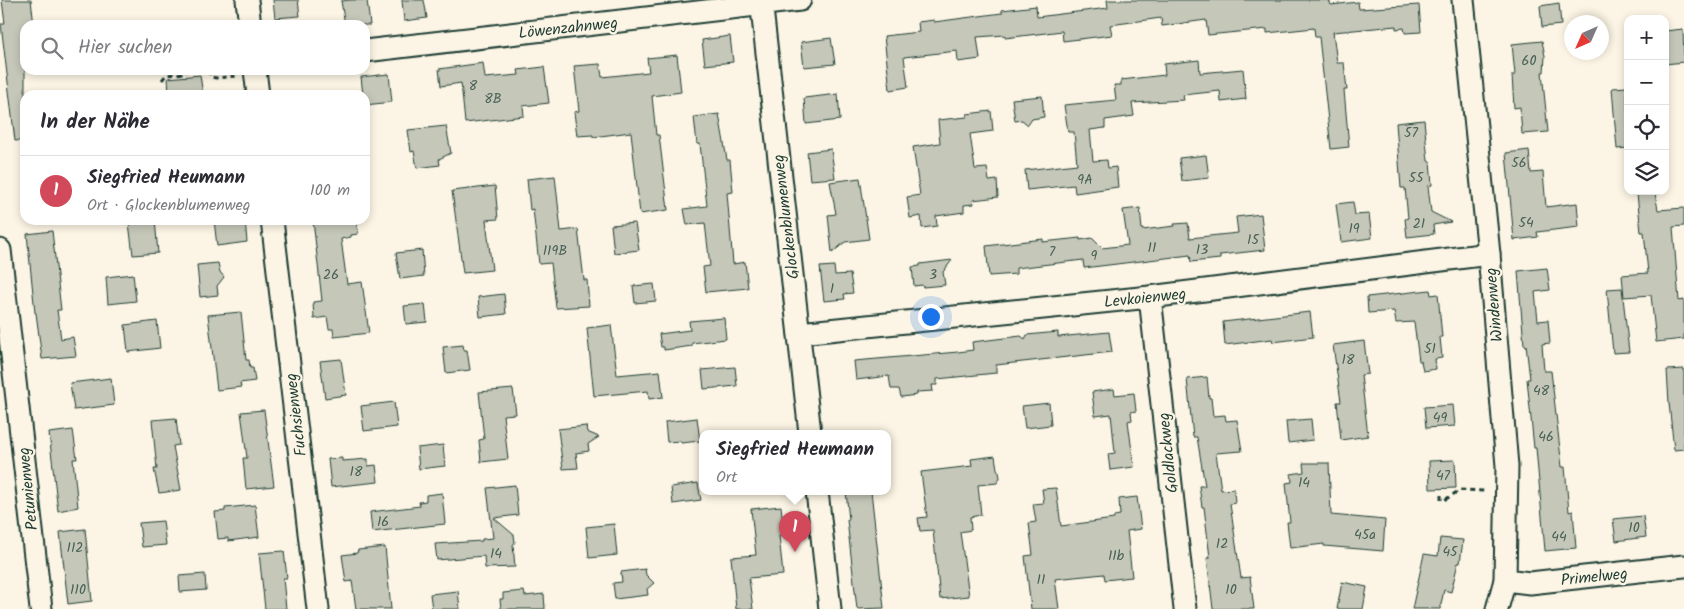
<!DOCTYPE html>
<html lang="de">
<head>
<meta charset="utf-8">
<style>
	:root { --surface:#fff; --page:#f2f2f3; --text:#2b2b33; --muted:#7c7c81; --line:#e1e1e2; --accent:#d1495b }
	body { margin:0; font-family:Kalam,sans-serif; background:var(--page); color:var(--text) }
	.controls { position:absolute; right:15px; top:15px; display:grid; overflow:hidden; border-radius:10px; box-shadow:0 2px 8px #0003 }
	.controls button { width:45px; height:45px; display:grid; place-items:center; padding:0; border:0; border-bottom:1px solid var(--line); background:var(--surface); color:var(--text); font:25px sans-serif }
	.compass { position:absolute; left:1564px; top:15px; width:45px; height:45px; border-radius:50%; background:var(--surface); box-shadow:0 2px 8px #0003; rotate:225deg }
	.you { position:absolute; left:930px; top:316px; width:18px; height:18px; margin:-12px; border:4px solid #fff; border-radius:50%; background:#1a73e8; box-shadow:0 0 0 8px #1a73e833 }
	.badge { display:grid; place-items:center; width:32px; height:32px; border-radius:50%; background:var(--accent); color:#fff; font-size:16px; font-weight:700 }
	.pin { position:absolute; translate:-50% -41px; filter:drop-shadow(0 1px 2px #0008) }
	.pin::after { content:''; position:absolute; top:26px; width:18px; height:15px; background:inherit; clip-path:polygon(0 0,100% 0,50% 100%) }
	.popup { position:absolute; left:699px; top:430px; width:192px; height:65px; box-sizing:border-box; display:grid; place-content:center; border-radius:10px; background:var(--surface); filter:drop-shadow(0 1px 4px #0005); font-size:16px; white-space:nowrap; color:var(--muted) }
	.popup b { font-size:19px; color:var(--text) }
	.popup::after { content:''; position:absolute; left:50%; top:100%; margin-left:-10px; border:10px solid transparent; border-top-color:var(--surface) }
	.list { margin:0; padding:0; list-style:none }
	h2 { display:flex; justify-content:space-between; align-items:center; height:65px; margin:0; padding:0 20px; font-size:21px }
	h2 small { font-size:16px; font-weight:400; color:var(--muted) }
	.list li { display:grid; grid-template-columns:32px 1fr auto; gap:15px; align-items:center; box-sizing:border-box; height:70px; padding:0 20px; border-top:1px solid var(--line) }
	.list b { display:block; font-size:19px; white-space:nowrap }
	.list p { margin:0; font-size:16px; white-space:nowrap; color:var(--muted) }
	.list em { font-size:16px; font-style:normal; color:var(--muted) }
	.icon { flex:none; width:28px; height:28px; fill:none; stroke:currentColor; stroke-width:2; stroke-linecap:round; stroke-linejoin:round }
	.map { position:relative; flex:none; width:1684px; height:609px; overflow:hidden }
	.search { position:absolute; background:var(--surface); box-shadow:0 2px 8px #0003; left:20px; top:20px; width:350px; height:55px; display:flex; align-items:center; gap:12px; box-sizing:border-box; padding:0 18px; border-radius:15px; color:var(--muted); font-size:19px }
	.panel { position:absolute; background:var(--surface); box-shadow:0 2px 8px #0003; left:20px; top:90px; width:350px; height:135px; border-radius:15px }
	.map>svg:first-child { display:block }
	.building { fill:#c5c7b9; stroke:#1f3d34 }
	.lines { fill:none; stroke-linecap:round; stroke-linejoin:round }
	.minor-casing { stroke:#1f3d34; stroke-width:25 }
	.path { stroke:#1f3d34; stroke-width:3; stroke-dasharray:5 4; stroke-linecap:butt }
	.minor { stroke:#fcf5e5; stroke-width:21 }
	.labels { text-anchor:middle; stroke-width:4.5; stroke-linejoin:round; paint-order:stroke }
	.number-label { font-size:14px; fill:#486055 }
	.street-label { font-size:16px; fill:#1f3d34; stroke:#fcf5e5 }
</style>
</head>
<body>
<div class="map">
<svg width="1684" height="609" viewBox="0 0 1684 609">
	<rect width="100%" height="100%" fill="#fcf5e5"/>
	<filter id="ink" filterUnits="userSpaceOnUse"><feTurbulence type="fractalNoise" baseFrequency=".02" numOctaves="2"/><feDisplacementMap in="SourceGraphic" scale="10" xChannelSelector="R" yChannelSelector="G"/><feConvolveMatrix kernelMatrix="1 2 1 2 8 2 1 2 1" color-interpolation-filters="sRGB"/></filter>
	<g filter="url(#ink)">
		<!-- building -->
		<g class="building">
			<path d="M 2,0 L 31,0 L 34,25 L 25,25 L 25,140 L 15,141 L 1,24 L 5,24 Z"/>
			<path d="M 273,0 L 298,0 L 300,16 L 275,18 Z"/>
			<path d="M 351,0 L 367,0 L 370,25 L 345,25 L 341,1 Z"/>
			<path d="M 402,0 L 424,0 L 427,18 L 404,21 Z"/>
			<path d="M 1107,0 L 1329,0 L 1331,5 L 1358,2 L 1359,9 L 1419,5 L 1421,32 L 1405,33 L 1404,28 L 1396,29 L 1396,26 L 1333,32 L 1337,63 L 1344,63 L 1347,90 L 1344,90 L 1349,147 L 1331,149 L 1319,37 L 1315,37 L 1314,28 L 1267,33 L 1267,29 L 1208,35 L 1206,20 L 1162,26 L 1161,18 L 1110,25 L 1112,35 L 1063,41 L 1062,31 L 1005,38 L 1005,35 L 977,37 L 980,59 L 958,62 L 957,51 L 904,57 L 908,87 L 890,90 L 884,36 L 919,32 L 918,22 L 934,20 L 934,22 L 1002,13 L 1002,10 L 1036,6 L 1037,17 L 1108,8 Z"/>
			<path d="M 1559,3 L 1561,25 L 1542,27 L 1540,6 Z"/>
			<path d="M 1683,29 L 1684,62 L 1665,64 L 1665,31 Z"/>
			<path d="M 730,36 L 733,62 L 705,65 L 702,40 Z"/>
			<path d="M 831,38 L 835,64 L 804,67 L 801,42 Z"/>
			<path d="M 1542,41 L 1545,56 L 1544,72 L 1542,72 L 1548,132 L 1522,134 L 1520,107 L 1514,108 L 1512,75 L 1515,75 L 1512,44 Z"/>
			<path d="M 677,55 L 681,92 L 652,96 L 656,135 L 659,135 L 668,210 L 640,214 L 631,132 L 593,137 L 593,135 L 577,136 L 574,112 L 579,111 L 574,66 L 600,64 L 602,77 L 649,72 L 647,58 Z"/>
			<path d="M 1199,60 L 1200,73 L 1243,69 L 1246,99 L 1221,102 L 1220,91 L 1183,95 L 1184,100 L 1132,103 L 1134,116 L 1105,120 L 1105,128 L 1090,130 L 1093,161 L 1107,160 L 1108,168 L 1116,167 L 1118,187 L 1075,193 L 1074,185 L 1027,190 L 1025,170 L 1077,164 L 1074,132 L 1068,132 L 1064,105 L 1116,100 L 1114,85 L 1121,85 L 1121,80 L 1165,75 L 1164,64 Z"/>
			<path d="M 483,63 L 485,78 L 519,75 L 518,70 L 544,67 L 549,103 L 523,106 L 524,116 L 465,123 L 461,83 L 441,86 L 439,69 Z"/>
			<path d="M 389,74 L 392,102 L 365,105 L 365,95 L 363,95 L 361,77 Z"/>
			<path d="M 200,75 L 203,95 L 169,95 L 168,78 Z"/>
			<path d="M 1627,87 L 1628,148 L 1617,149 L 1612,88 Z"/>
			<path d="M 838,94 L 840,120 L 806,124 L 804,98 Z"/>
			<path d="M 1042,96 L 1044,117 L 1032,119 L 1028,125 L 1022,120 L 1015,121 L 1012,99 Z"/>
			<path d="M 991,111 L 993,131 L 970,134 L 975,169 L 987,168 L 989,181 L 997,180 L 998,197 L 973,200 L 974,204 L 964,205 L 964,212 L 936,216 L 937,226 L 922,228 L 921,216 L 910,218 L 907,197 L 920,195 L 913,147 L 940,143 L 938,120 L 967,117 L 967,114 Z"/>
			<path d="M 719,114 L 727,160 L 730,160 L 733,192 L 727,193 L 733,264 L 745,262 L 748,288 L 706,292 L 703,267 L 710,266 L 705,223 L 687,225 L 684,209 L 707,206 L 700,144 L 697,144 L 694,117 Z"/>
			<path d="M 1424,120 L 1428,161 L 1430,161 L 1432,185 L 1428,186 L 1431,212 L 1451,222 L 1433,225 L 1434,234 L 1407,237 L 1405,219 L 1408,218 L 1405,188 L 1401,188 L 1396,123 Z"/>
			<path d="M 446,126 L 451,153 L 439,159 L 440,165 L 417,168 L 414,151 L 411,152 L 408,130 Z"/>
			<path d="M 831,149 L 835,178 L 810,180 L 807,152 Z"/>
			<path d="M 1529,150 L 1531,173 L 1543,172 L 1546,207 L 1577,203 L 1579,227 L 1537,232 L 1538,237 L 1514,240 L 1506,153 Z"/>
			<path d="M 1206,155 L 1209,178 L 1182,181 L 1179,158 Z"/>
			<path d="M 555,176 L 561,231 L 578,229 L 584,280 L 587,280 L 589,306 L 556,308 L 551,263 L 539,264 L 533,209 L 530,210 L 527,179 Z"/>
			<path d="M 860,178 L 869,239 L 845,242 L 832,253 L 828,215 L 836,214 L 830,182 Z"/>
			<path d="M 495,186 L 498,219 L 486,220 L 492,270 L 463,273 L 452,191 Z"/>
			<path d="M 1655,193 L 1658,210 L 1684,208 L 1684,226 L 1673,227 L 1679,301 L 1684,300 L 1684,339 L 1656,342 L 1651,295 L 1624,297 L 1622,275 L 1648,273 L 1644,232 L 1641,232 L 1637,194 Z"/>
			<path d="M 1353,202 L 1355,215 L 1369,214 L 1372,238 L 1341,242 L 1336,204 Z"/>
			<path d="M 1140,208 L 1142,230 L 1175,226 L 1174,224 L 1188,223 L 1190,238 L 1238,233 L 1236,217 L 1261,214 L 1265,250 L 1220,255 L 1220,259 L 1191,262 L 1190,255 L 1084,268 L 1083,260 L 1016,268 L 1016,274 L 989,276 L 986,246 L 1043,239 L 1043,242 L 1080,238 L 1080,240 L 1092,238 L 1102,248 L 1128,245 L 1123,210 Z"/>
			<path d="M 155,220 L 158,253 L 133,255 L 129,223 Z"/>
			<path d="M 214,220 L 245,220 L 247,242 L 217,246 Z"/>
			<path d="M 313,220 L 356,220 L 358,234 L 351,235 L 351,237 L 341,239 L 347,284 L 362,282 L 369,333 L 334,337 L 333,329 L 329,329 L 327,317 L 314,319 L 313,302 L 322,301 Z"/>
			<path d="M 635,223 L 639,250 L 614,253 L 611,225 Z"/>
			<path d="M 52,231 L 61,310 L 57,310 L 61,339 L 73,337 L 76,356 L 42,359 L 36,313 L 35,313 L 27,234 Z"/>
			<path d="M 422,250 L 424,276 L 400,279 L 396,253 Z"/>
			<path d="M 952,260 L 943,272 L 945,285 L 923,287 L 922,285 L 914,286 L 912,267 L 920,266 L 920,264 Z"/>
			<path d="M 218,263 L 220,272 L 224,277 L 217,286 L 218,295 L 200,297 L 197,265 Z"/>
			<path d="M 834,266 L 835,275 L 850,274 L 853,293 L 844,294 L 845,299 L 824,301 L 820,267 Z"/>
			<path d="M 1547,268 L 1550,290 L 1535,292 L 1538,321 L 1548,320 L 1550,343 L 1542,344 L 1544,371 L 1551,371 L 1562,467 L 1565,467 L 1569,512 L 1573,511 L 1576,548 L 1545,551 L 1536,448 L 1534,448 L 1527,379 L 1530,379 L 1526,345 L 1524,345 L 1518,271 Z"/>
			<path d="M 133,274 L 136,301 L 108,304 L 106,277 Z"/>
			<path d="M 654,284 L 656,301 L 635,303 L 633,286 Z"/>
			<path d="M 1622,288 L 1629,352 L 1613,353 L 1607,289 Z"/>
			<path d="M 1430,290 L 1431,295 L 1438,294 L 1442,337 L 1440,337 L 1442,358 L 1435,359 L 1436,369 L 1423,371 L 1421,361 L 1419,361 L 1414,322 L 1396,323 L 1394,311 L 1368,313 L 1367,297 Z"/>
			<path d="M 504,294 L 506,314 L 480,317 L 478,297 Z"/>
			<path d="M 425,304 L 427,322 L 406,324 L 404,306 Z"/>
			<path d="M 241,312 L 246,360 L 249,360 L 250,368 L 253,368 L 255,381 L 240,383 L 241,387 L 217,390 L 208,315 Z"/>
			<path d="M 1310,312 L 1313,337 L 1273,342 L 1272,339 L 1225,345 L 1223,322 Z"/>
			<path d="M 724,318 L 726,339 L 692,343 L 692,346 L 664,350 L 664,347 L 661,347 L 659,334 L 690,330 L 689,321 Z"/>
			<path d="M 157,321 L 160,348 L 128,352 L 125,325 Z"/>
			<path d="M 611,325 L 617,375 L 660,371 L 663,397 L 649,399 L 648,391 L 594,396 L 587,328 Z"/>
			<path d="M 1058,332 L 1058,337 L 1109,332 L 1112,352 L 996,365 L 996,373 L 937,379 L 937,385 L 932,385 L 933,391 L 917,392 L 917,395 L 901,397 L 899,389 L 891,389 L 889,376 L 856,380 L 854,361 L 958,352 L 973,350 L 972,342 L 1021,336 L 1025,339 L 1027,335 Z"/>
			<path d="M 1364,341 L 1368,374 L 1361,375 L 1368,436 L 1341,440 L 1337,402 L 1341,402 L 1333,345 Z"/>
			<path d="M 463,345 L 464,350 L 467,350 L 470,370 L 446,373 L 443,347 Z"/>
			<path d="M 341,359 L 346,395 L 325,398 L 320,361 Z"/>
			<path d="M 735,367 L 737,386 L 704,389 L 702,370 Z"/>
			<path d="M 1684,369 L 1684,449 L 1674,450 L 1669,403 L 1667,370 Z"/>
			<path d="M 1207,377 L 1209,398 L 1211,398 L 1213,416 L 1225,415 L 1226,421 L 1237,420 L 1242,451 L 1216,453 L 1221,490 L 1234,489 L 1235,503 L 1230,504 L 1241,578 L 1250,577 L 1254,609 L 1213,609 L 1207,558 L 1210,558 L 1204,507 L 1202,507 L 1199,486 L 1205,486 L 1197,437 L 1193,437 L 1187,379 Z"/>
			<path d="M 111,378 L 114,405 L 74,410 L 70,383 Z"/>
			<path d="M 513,389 L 516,414 L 503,415 L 508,459 L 481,462 L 479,440 L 484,439 L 479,392 Z"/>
			<path d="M 1114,389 L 1115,395 L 1134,393 L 1136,411 L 1131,412 L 1132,420 L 1128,421 L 1134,467 L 1110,470 L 1108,454 L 1115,453 L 1111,414 L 1095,416 L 1092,392 Z"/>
			<path d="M 394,402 L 397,427 L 364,431 L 361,406 Z"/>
			<path d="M 1049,403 L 1051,425 L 1025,428 L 1022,406 Z"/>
			<path d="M 1453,405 L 1455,426 L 1426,428 L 1424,407 Z"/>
			<path d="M 264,410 L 274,486 L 246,489 L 243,458 L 247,458 L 241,412 Z"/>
			<path d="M 176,418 L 179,445 L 173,446 L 181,490 L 159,493 L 154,469 L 157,469 L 152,420 Z"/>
			<path d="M 697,418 L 700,441 L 681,443 L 681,441 L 667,442 L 665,422 Z"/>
			<path d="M 1311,419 L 1313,440 L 1288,443 L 1286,421 Z"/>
			<path d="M 586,426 L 587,432 L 599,437 L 588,444 L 589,451 L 576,453 L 578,468 L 563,469 L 558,429 Z"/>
			<path d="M 73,430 L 77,459 L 73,459 L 78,507 L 58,511 L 49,433 Z"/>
			<path d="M 443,445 L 445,466 L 419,469 L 417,448 Z"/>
			<path d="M 995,456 L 997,469 L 999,472 L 1000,478 L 997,483 L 978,485 L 981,515 L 970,517 L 971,530 L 960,532 L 969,596 L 940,599 L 933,530 L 920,531 L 918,518 L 927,517 L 921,472 L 972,466 L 971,459 Z"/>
			<path d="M 342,458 L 342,461 L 368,459 L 368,466 L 376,465 L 378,482 L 331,487 L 328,459 Z"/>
			<path d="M 1455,460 L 1456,488 L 1430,489 L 1429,461 Z"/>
			<path d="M 1303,463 L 1329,463 L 1331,515 L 1385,520 L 1383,551 L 1324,546 L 1324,544 L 1290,548 L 1287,522 L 1290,522 L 1286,483 L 1292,482 L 1291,474 L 1304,472 Z"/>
			<path d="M 698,483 L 701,500 L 673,504 L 671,487 Z"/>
			<path d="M 515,485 L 518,515 L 494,518 L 514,535 L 515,542 L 513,545 L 515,567 L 485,568 L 484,556 L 437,560 L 435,544 L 482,541 L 482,539 L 493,538 L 487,488 Z"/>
			<path d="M 1056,488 L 1061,526 L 1114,519 L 1114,516 L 1120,515 L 1119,499 L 1137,497 L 1141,529 L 1127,531 L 1132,577 L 1105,580 L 1104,574 L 1055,579 L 1059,609 L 1031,609 L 1025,556 L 1033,555 L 1029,523 L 1036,522 L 1033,504 L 1044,503 L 1042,489 Z"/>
			<path d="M 846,491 L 871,491 L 884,608 L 857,609 L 847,520 L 849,520 Z"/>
			<path d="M 442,493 L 445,524 L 372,532 L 370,512 L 420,506 L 419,502 L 426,501 L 426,495 Z"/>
			<path d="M 255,505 L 259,537 L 228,541 L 228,538 L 218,539 L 215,512 L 225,511 L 225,508 Z"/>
			<path d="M 781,506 L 784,535 L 779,535 L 783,575 L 749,578 L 753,609 L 736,609 L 731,557 L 756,555 L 751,509 Z"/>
			<path d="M 1643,516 L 1646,537 L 1616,541 L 1613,519 Z"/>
			<path d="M 163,521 L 166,545 L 142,547 L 139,523 Z"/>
			<path d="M 614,524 L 617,555 L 589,558 L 586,527 Z"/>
			<path d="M 85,529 L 92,601 L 68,604 L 60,532 Z"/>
			<path d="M 1440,538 L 1463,540 L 1460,563 L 1458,563 L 1451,592 L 1444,590 L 1440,609 L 1412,609 L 1424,554 L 1438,556 Z"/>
			<path d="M 385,547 L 391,609 L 356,609 L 352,581 L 346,582 L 342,555 L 357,553 L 358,550 Z"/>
			<path d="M 284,551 L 287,578 L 283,578 L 286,609 L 265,609 L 259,553 Z"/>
			<path d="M 645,569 L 646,575 L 654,583 L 647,589 L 648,595 L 615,599 L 613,583 L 622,582 L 621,572 Z"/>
			<path d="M 205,574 L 206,590 L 180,592 L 179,576 Z"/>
			<path d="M 1342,582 L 1367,587 L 1363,609 L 1337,609 Z"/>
			<path d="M 458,591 L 460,609 L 432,609 L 430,594 Z"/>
			<path d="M 524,591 L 525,596 L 544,594 L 545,609 L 501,609 L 500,599 L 503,599 L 503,593 Z"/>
		</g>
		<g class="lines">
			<defs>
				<g id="minor">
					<path d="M 247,0 L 250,25"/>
					<path d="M 761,0 L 810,433"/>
					<path d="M 1463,0 L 1489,254 L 1507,466 L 1505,580 L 1497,609"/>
					<path d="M 365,51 L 800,0"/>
					<path d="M 255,70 L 258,95"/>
					<path d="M 272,220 L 318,609"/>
					<path d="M 0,250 L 41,609"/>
					<path d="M 1150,297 L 1185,609"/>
					<path d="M 799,333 L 1150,297 L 1489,254"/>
					<path d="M 817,491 L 830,609"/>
					<path d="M 1505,580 L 1530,583 L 1684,566"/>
				</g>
			</defs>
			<!-- minor casing -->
			<use href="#minor" class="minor-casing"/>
			<!-- path -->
			<g class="path">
				<path d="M 209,70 L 211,77 L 216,78 L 237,76"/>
				<path d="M 162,80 L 166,75 L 186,73 L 186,70"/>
				<path d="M 1441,495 L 1441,500 L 1446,499 L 1460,490 L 1485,491"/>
			</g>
			<!-- minor -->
			<use href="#minor" class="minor"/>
		</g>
	</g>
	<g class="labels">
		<!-- number labels -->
		<g class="number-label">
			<text x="1529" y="65">60</text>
			<text x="473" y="90">8</text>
			<text x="493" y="103">8B</text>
			<text x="1411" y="137">57</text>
			<text x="1519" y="167">56</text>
			<text x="1416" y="182">55</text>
			<text x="1085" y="184">9A</text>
			<text x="1526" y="227">54</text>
			<text x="1419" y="228">21</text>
			<text x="1354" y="233">19</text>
			<text x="1253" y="244">15</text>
			<text x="1152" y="252">11</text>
			<text x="1202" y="254">13</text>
			<text x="555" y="255">119B</text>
			<text x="1052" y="256">7</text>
			<text x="1094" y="260">9</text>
			<text x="331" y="279">26</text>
			<text x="933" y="279">3</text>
			<text x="832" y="293">1</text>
			<text x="1430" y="353">51</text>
			<text x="1348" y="364">18</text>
			<text x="1541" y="395">48</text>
			<text x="1440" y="422">49</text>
			<text x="1546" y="441">46</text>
			<text x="356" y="476">18</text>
			<text x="1443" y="480">47</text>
			<text x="1304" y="487">14</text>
			<text x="383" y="526">16</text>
			<text x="1634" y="532">10</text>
			<text x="1365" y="539">45a</text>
			<text x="1559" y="541">44</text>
			<text x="1222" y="548">12</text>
			<text x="75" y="552">112</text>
			<text x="1450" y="556">45</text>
			<text x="496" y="558">14</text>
			<text x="1116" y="560">11b</text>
			<text x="1041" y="584">11</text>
			<text x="78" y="594">110</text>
			<text x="1231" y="594">10</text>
		</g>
		<!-- street labels -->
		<g class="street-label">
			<text transform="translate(568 27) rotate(-6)" y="6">Löwenzahnweg</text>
			<text transform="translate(785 217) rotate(-97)" y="6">Glockenblumenweg</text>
			<text transform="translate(1145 297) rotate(-6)" y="6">Levkoienweg</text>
			<text transform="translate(1493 305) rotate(-95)" y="6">Windenweg</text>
			<text transform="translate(295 415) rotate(-97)" y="6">Fuchsienweg</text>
			<text transform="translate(1167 453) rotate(-96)" y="6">Goldlackweg</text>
			<text transform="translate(27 489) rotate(-96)" y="6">Petunienweg</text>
			<text transform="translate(1594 576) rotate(-6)" y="6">Primelweg</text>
		</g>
	</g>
</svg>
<div class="controls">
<button>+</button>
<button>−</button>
<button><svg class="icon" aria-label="locate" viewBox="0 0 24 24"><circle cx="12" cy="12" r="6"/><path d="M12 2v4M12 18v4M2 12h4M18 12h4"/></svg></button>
<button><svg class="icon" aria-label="layers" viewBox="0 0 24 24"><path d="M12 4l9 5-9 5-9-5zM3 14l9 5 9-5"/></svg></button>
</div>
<svg class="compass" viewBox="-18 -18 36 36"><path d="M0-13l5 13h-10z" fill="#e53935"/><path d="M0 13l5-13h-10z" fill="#7c7c81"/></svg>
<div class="you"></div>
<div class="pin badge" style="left:795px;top:552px">1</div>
<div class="popup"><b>Siegfried Heumann</b>Ort</div>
<div class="search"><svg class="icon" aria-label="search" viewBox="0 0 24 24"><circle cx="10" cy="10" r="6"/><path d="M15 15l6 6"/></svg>Hier suchen</div>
<section class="panel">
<h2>In der Nähe<small></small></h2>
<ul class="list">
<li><span class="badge">1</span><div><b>Siegfried Heumann</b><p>Ort · Glockenblumenweg</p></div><em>100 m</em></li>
</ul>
</section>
</div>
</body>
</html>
